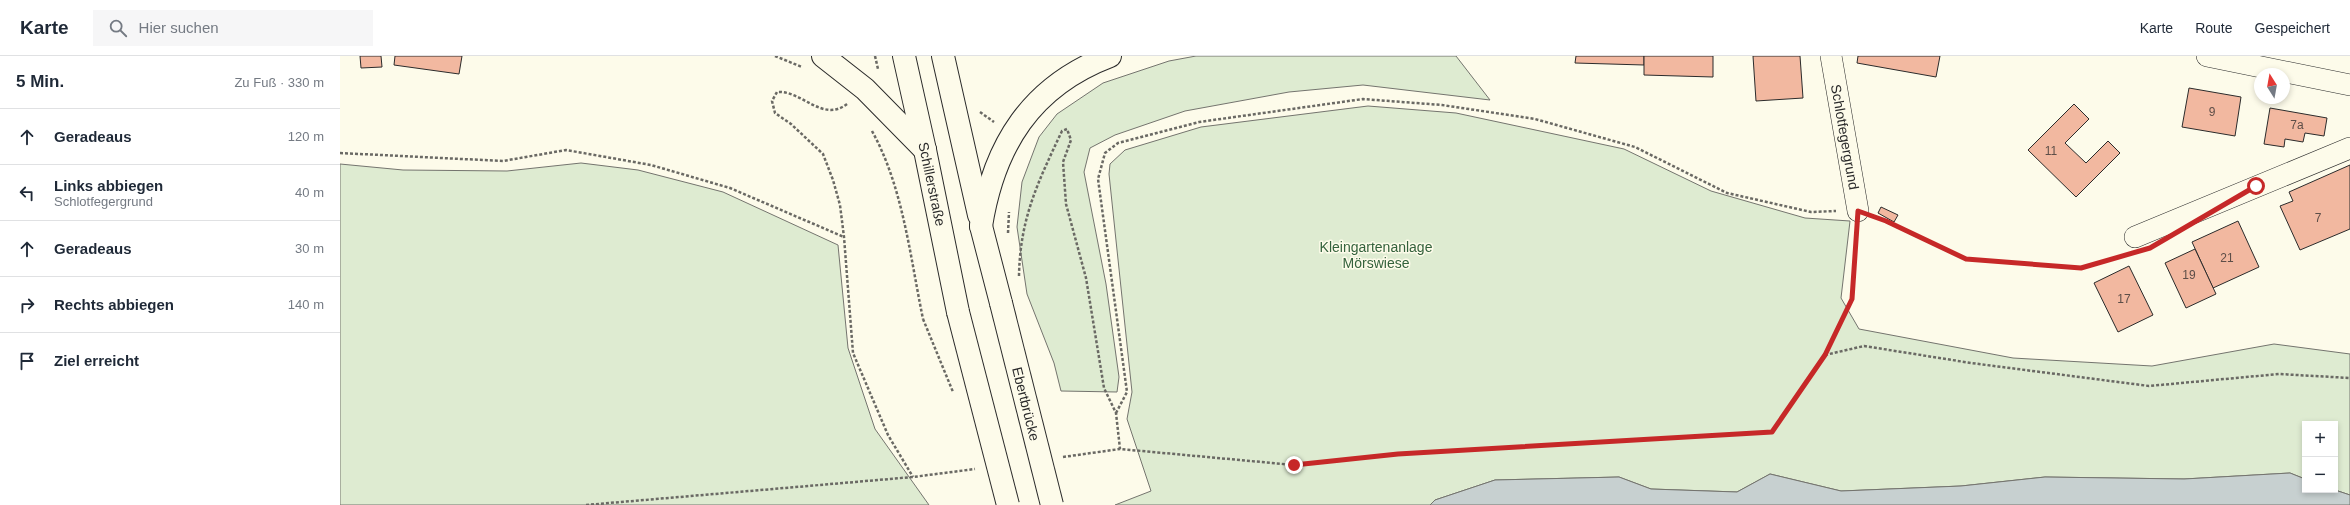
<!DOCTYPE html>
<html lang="de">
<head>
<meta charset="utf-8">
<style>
	:root { --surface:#fff; --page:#f6f6f7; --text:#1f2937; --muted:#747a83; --line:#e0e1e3 }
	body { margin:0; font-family:Arial,sans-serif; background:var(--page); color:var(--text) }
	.controls { position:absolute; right:12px; bottom:12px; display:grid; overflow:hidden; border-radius:0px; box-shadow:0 2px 6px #0003 }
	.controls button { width:36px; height:36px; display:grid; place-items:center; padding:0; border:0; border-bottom:1px solid var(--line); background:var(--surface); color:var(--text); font:20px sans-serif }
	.compass { position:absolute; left:1914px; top:12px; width:36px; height:36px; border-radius:50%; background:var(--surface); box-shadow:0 2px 6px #0003; rotate:349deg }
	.stop { position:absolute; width:12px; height:12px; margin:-9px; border:3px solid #c62828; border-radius:50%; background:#fff }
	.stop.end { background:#c62828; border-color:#fff; box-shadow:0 1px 4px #0008 }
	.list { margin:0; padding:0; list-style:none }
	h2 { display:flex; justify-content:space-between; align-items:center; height:52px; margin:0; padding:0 16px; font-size:17px }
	h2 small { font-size:13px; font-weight:400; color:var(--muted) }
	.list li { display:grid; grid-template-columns:26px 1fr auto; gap:12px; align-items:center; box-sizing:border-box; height:56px; padding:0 16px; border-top:1px solid var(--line) }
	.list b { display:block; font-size:15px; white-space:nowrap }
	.list p { margin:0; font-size:13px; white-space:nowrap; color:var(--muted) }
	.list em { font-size:13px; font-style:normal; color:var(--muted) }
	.icon { flex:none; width:22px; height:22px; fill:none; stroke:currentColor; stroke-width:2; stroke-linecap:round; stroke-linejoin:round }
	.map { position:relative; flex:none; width:2010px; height:449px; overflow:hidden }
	header { display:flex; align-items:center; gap:24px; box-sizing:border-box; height:56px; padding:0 20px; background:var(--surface); border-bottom:1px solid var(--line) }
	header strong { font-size:19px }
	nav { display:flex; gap:22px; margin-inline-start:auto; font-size:14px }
	.search { width:280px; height:36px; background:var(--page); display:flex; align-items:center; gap:10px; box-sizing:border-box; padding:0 14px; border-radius:0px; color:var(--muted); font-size:15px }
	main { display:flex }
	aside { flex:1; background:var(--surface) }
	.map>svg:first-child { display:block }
	.green { fill:#deebd1; stroke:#74746e }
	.water { fill:#c7d0d0; stroke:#74746e }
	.building { fill:#f2b8a0; stroke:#2b2b2b }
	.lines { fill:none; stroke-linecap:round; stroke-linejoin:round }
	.minor-casing { stroke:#2b2b2b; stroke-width:22 }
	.primary-casing { stroke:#2b2b2b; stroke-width:24 }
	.trunk-casing { stroke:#2b2b2b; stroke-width:24 }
	.path { stroke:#6a6964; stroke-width:2.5; stroke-dasharray:3 2; stroke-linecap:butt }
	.minor { stroke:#fdfbea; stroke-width:21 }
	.primary { stroke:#fdfbea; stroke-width:22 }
	.trunk { stroke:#fdfbea; stroke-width:22 }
	.trunk-bridge-casing { stroke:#2b2b2b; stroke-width:24; stroke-linecap:butt }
	.path-bridge { stroke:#6a6964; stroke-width:2.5; stroke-dasharray:3 2; stroke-linecap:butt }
	.trunk-bridge { stroke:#fdfbea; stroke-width:22 }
	.route { stroke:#c62828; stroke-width:5 }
	.labels { text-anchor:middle; stroke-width:3; stroke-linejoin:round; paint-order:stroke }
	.number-label { font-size:12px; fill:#5d4e48 }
	.street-label { font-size:14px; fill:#2b2b2b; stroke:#fdfbea }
	.park-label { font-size:14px; fill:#34623c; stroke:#fdfbea }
</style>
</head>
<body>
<header>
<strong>Karte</strong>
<div class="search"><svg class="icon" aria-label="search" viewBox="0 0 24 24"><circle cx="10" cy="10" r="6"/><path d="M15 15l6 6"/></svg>Hier suchen</div>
<nav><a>Karte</a><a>Route</a><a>Gespeichert</a></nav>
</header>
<main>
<aside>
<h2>5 Min.<small>Zu Fuß · 330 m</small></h2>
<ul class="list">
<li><svg class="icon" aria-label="ahead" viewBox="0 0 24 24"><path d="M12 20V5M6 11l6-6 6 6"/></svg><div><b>Geradeaus</b></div><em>120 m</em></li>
<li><svg class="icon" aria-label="left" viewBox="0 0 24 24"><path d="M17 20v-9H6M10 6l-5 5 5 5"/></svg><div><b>Links abbiegen</b><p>Schlotfegergrund</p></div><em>40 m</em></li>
<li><svg class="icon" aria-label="ahead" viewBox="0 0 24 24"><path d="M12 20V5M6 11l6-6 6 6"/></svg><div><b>Geradeaus</b></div><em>30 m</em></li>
<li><svg class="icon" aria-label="right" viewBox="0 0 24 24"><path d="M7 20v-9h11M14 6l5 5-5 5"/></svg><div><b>Rechts abbiegen</b></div><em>140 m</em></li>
<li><svg class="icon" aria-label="arrive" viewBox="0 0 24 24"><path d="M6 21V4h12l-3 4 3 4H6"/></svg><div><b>Ziel erreicht</b></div></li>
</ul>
</aside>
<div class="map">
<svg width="2010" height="449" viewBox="0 0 2010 449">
	<rect width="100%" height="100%" fill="#fdfbea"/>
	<!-- green -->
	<g class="green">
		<path d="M 856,0 L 1116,0 L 1150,44 L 1023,29 L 949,36 L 845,55 L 775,79 L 750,92 L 744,116 L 766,228 L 779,321 L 777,336 L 721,335 L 714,307 L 687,238 L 677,171 L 682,126 L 699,81 L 717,58 L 763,27 L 829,5 Z"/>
		<path d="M 1028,50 L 1116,57 L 1284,93 L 1371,135 L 1465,162 L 1510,165 L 1501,242 L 1519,273 L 1673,302 L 1812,310 L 1934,288 L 2010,298 L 2010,439 L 1995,434 L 1995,368 L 1965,368 L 1965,423 L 1950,417 L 1844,423 L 1705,421 L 1621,430 L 1501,435 L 1430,418 L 1397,436 L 1311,433 L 1279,421 L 1155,424 L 1095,444 L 1090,449 L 775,449 L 811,435 L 787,363 L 792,336 L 769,118 L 770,108 L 785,94 L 861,71 Z"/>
		<path d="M 241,107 L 298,114 L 383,136 L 498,189 L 508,292 L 535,373 L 589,449 L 0,449 L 0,108 L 63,114 L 167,115 Z"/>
	</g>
	<!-- water -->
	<path class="water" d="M 1950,417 L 1965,423 L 1965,434 L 1995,434 L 2010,439 L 2010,449 L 1090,449 L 1095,444 L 1155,424 L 1279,421 L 1311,433 L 1397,436 L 1430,418 L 1501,435 L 1621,430 L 1705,421 L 1844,423 Z"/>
	<!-- building -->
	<g class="building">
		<path d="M 20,0 L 41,0 L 42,11 L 21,12 Z"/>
		<path d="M 55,0 L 122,0 L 119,18 L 54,9 Z"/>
		<path d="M 1236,0 L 1304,0 L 1304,9 L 1235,7 Z"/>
		<path d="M 1304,0 L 1373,0 L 1373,21 L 1304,19 Z"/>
		<path d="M 1413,0 L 1460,0 L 1463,42 L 1416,45 Z"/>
		<path d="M 1518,0 L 1600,0 L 1596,21 L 1517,7 Z"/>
		<path d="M 1849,32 L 1901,41 L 1895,80 L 1842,71 Z"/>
		<path d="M 1734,48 L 1749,63 L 1725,87 L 1746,107 L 1768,85 L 1780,97 L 1736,141 L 1688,94 Z"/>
		<path d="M 1930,52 L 1987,62 L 1984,80 L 1965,77 L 1963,86 L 1945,83 L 1944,91 L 1924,88 Z"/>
		<path d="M 2010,109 L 2010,173 L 1960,194 L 1940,150 L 1953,145 L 1949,136 Z"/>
		<path d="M 1541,151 L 1558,159 L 1554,166 L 1538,157 Z"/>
		<path d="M 1898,165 L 1919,211 L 1873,232 L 1852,186 Z"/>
		<path d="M 1855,193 L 1876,238 L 1846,252 L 1825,207 Z"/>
		<path d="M 1789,210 L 1813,259 L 1778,276 L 1754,227 Z"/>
	</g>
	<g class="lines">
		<defs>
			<g id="minor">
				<path d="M 1491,0 L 1518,155"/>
				<path d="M 1867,0 L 2010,29"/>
				<path d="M 1795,181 L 2010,92"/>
			</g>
			<g id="primary">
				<path d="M 483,0 L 525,33 L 585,94"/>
				<path d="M 564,0 L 585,94"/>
				<path d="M 603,0 L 639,159"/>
				<path d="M 641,170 C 654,89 691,30 770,0"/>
			</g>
			<g id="trunk">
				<path d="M 585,94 L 618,256"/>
				<path d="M 641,170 L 661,247"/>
			</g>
		</defs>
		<!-- minor casing -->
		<use href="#minor" class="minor-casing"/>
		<!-- primary casing -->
		<use href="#primary" class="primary-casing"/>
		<!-- trunk casing -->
		<use href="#trunk" class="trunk-casing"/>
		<!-- path -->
		<g class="path">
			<path d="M 435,0 L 462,11"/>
			<path d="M 535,0 L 538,13"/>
			<path d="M 507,48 C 482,67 462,34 437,36 L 432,45 L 435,57 L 451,68 L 483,98 L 493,124 L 500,149 L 504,181 L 513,297 L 548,379 L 573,421"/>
			<path d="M 640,56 L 654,66"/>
			<path d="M 532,75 C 563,131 570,200 583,263"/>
			<path d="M 0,97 L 163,105 L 226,94 L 311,109 L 390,132 L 504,181"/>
			<path d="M 1538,162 L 1625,203 L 1741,212 L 1783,200"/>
			<path d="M 668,177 L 669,156"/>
			<path d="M 679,220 C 680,162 698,126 722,75 L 727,73 L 731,84 L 723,106 L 726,148 L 746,222 L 764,332 L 776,357 L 780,393"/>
			<path d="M 1485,299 L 1524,290 L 1631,307 L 1809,330 L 1939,318 L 2010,322"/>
			<path d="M 776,357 L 787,336 L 758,123 L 765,97 L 778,87 L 859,66 L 1023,43 L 1102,49 L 1195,63 L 1295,91 L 1387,137 L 1471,156 L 1496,155"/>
			<path d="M 723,401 L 780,393 L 954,409 L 1058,398 L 1432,376 L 1485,299 L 1512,243 L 1517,177"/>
			<path d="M 246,449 L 573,421 L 635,413"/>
		</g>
		<!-- minor -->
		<use href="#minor" class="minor"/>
		<!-- primary -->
		<use href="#primary" class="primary"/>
		<!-- trunk -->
		<use href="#trunk" class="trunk"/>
		<defs>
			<g id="trunk-bridge">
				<path d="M 661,247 L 712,449"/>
				<path d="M 618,256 L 668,449"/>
			</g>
		</defs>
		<!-- trunk-bridge casing -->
		<use href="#trunk-bridge" class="trunk-bridge-casing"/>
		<!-- path-bridge -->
		<path class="path-bridge" d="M 583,263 L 613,336"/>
		<!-- trunk-bridge -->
		<use href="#trunk-bridge" class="trunk-bridge"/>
	</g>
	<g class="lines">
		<!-- route -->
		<path class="route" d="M 954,409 L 1058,398 L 1432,376 L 1485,299 L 1512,243 L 1518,155 L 1546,165 L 1626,203 L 1741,212 L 1810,192 L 1916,130"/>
	</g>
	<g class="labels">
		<!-- number labels -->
		<g class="number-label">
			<text x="1872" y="60">9</text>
			<text x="1957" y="73">7a</text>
			<text x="1711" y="99">11</text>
			<text x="1978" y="166">7</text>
			<text x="1887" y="206">21</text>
			<text x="1849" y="223">19</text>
			<text x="1784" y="247">17</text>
		</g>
		<!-- street labels -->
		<g class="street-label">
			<text transform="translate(1505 81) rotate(80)" y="5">Schlotfegergrund</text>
			<text transform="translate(592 128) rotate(78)" y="5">Schillerstraße</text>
			<text transform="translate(686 348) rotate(76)" y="5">Ebertbrücke</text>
		</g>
		<!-- park labels -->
		<g class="park-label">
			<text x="1036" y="196">Kleingartenanlage<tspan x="1036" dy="16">Mörswiese</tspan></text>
		</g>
	</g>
</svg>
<div class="controls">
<button>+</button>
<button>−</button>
</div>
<svg class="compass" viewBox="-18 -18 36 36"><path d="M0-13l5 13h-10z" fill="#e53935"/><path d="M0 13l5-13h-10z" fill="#747a83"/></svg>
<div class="stop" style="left:1916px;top:130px"></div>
<div class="stop end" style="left:954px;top:409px"></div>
</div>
</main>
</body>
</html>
